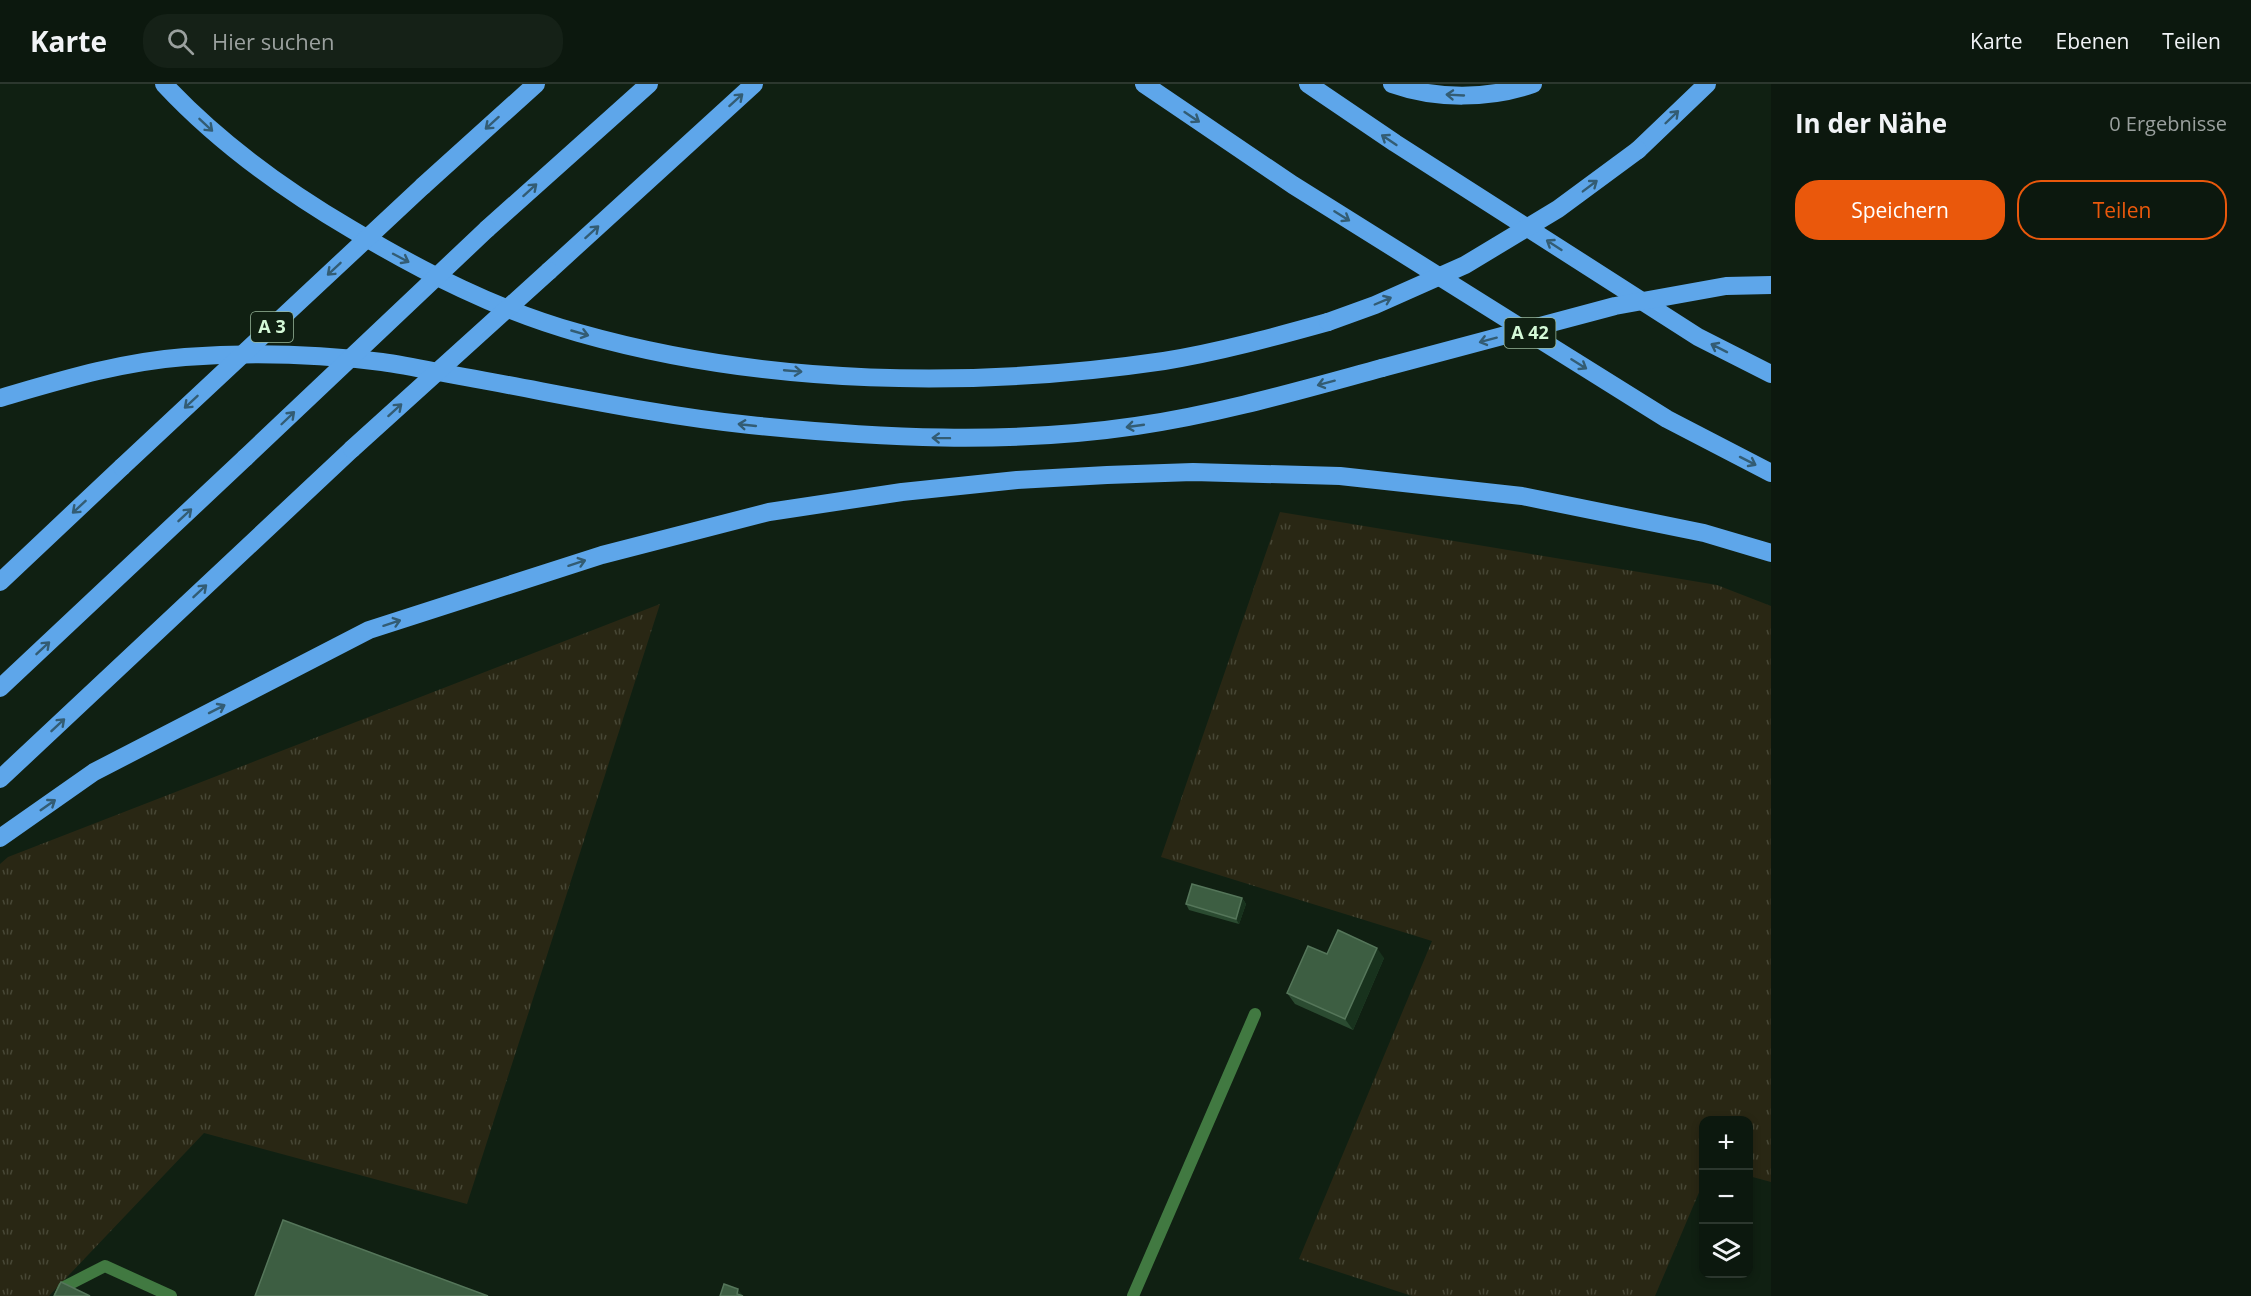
<!DOCTYPE html>
<html lang="de">
<head>
<meta charset="utf-8">
<style>
	:root { --surface:#0c180e; --page:#152117; --text:#f1f3f6; --muted:#9aa09e; --line:#2c372e; --accent:#ea580c }
	body { margin:0; font-family:"Open Sans",sans-serif; background:var(--page); color:var(--text) }
	.controls { position:absolute; right:18px; bottom:18px; display:grid; overflow:hidden; border-radius:12px; box-shadow:0 3px 9px #0003 }
	.controls button { width:54px; height:54px; display:grid; place-items:center; padding:0; border:0; border-bottom:2px solid var(--line); background:var(--surface); color:var(--text); font:30px sans-serif }
	.list { margin:0; padding:0; list-style:none }
	h2 { display:flex; justify-content:space-between; align-items:center; height:78px; margin:0; padding:0 24px; font-size:26px }
	h2 small { font-size:20px; font-weight:400; color:var(--muted) }
	.actions { display:flex; gap:12px; padding:18px 24px }
	.actions a { flex:1; padding:14px 0; border:2px solid var(--accent); border-radius:24px; text-align:center; font-size:21px; color:var(--accent) }
	.actions .main { background:var(--accent); color:#fff }
	.icon { flex:none; width:33px; height:33px; fill:none; stroke:currentColor; stroke-width:2; stroke-linecap:round; stroke-linejoin:round }
	.map { position:relative; flex:none; width:1771px; height:1212px; overflow:hidden }
	header { display:flex; align-items:center; gap:36px; box-sizing:border-box; height:84px; padding:0 30px; background:var(--surface); border-bottom:2px solid var(--line) }
	header strong { font-size:28px }
	nav { display:flex; gap:33px; margin-inline-start:auto; font-size:21px }
	.search { width:420px; height:54px; background:var(--page); display:flex; align-items:center; gap:15px; box-sizing:border-box; padding:0 21px; border-radius:24px; color:var(--muted); font-size:22px }
	main { display:flex }
	aside { flex:1; background:var(--surface) }
	.map>svg:first-child { display:block }
	.grass { fill:url(#grass-tufts) }
	.lines { fill:none; stroke-linecap:round; stroke-linejoin:round }
	.service { stroke:#417941; stroke-width:12 }
	.motorway { stroke:#5ea6ea; stroke-width:18 }
	.motorway-bridge { stroke:#5ea6ea; stroke-width:18 }
	.wall { fill:#2b4b31 }
	.shaded-wall { fill:#18321d }
	.building { fill:#3d5e42; stroke:#55765a; stroke-width:1.5 }
	.oneway { stroke:#335c73 }
	.labels { text-anchor:middle; stroke-width:5; stroke-linejoin:round; paint-order:stroke }
	.shield { fill:#102012; stroke:#99b89c; stroke-width:1.5 }
	.shield-label { font-size:18px; font-weight:bold; fill:#d4f9d7 }
</style>
</head>
<body>
<header>
<strong>Karte</strong>
<div class="search"><svg class="icon" aria-label="search" viewBox="0 0 24 24"><circle cx="10" cy="10" r="6"/><path d="M15 15l6 6"/></svg>Hier suchen</div>
<nav><a>Karte</a><a>Ebenen</a><a>Teilen</a></nav>
</header>
<main>
<div class="map">
<svg width="1771" height="1212" viewBox="0 0 1771 1212">
	<defs>
		<pattern id="grass-tufts" width="24" height="20" patternUnits="userSpaceOnUse" patternTransform="scale(1.5)"><rect width="24" height="20" fill="#292714"/><path d="M3 7l-1-3M5 7V3M7 7l1-3M15 17l-1-3M17 17v-4M19 17l1-3" fill="none" stroke="#474735"/></pattern>
	</defs>
	<rect width="100%" height="100%" fill="#102012"/>
	<!-- grass -->
	<g class="grass">
		<path d="M 1280,428 L 1717,501 L 1771,522 L 1771,1098 L 1749,1092 L 1748,1036 L 1704,1036 L 1703,1099 L 1655,1212 L 1412,1212 L 1299,1175 L 1432,857 L 1161,773 Z"/>
		<path d="M 660,520 L 467,1120 L 204,1049 L 49,1212 L 0,1212 L 0,780 L 8,773 Z"/>
	</g>
	<g class="lines">
		<!-- service -->
		<g class="service">
			<path d="M 60,1212 L 64,1203 L 105,1182 L 171,1212"/>
			<path d="M 1133,1212 L 1255,930"/>
		</g>
		<!-- motorway -->
		<g class="motorway">
			<path d="M 164,0 C 218,58 283,105 351,145 C 423,188 499,227 579,249 C 766,302 973,305 1164,277 C 1219,268 1274,253 1328,238"/>
			<path d="M 1144,0 L 1293,101 L 1667,335 L 1771,389"/>
			<path d="M 1308,0 L 1395,59 L 1698,253 L 1771,290"/>
			<path d="M 1392,0 C 1437,16 1489,15 1533,0"/>
			<path d="M 1638,66 L 1707,0"/>
			<path d="M 423,102 L 536,0"/>
			<path d="M 487,145 L 649,0"/>
			<path d="M 549,187 L 754,0"/>
			<path d="M 0,314 C 62,296 120,278 185,273 C 250,268 318,270 382,278 C 410,282 437,288 465,293 C 560,310 654,331 750,341 C 878,354 1007,361 1136,342 C 1219,330 1301,306 1382,284"/>
			<path d="M 0,498 L 122,383"/>
			<path d="M 0,604 L 245,374"/>
			<path d="M 0,695 L 352,365"/>
			<path d="M 0,754 L 94,688 L 369,546 L 602,471 L 769,428 L 902,408 L 1017,396 L 1107,391 L 1193,388 L 1340,392 L 1522,412 L 1704,449 L 1771,469"/>
		</g>
		<!-- motorway-bridge -->
		<g class="motorway-bridge">
			<path d="M 1328,238 L 1375,221 L 1465,181 L 1558,125 L 1638,66"/>
			<path d="M 1382,284 L 1615,222 L 1726,202 L 1771,201"/>
			<path d="M 352,365 L 549,187"/>
			<path d="M 245,374 L 487,145"/>
			<path d="M 122,383 L 423,102"/>
		</g>
	</g>
	<!-- wall -->
	<g class="wall">
		<path d="M 1242,814 L 1246,820 L 1239,840 L 1189,826 L 1186,820 Z"/>
		<path d="M 1327,870 L 1384,874 L 1353,946 L 1295,920 L 1287,909 Z"/>
	</g>
	<!-- shaded-wall -->
	<g class="shaded-wall">
		<path d="M 1242,814 L 1246,820 L 1239,840 L 1236,835 Z"/>
		<path d="M 1377,864 L 1384,874 L 1353,946 L 1345,935 Z"/>
		<path d="M 738,1205 L 743,1212 L 737,1210 Z"/>
	</g>
	<!-- building -->
	<g class="building">
		<path d="M 1192,800 L 1242,814 L 1236,835 L 1186,820 Z"/>
		<path d="M 1338,846 L 1377,864 L 1345,935 L 1287,909 L 1308,862 L 1327,870 Z"/>
		<path d="M 283,1136 L 488,1212 L 255,1212 Z"/>
		<path d="M 61,1198 L 90,1212 L 54,1212 Z"/>
		<path d="M 724,1200 L 738,1205 L 737,1210 L 743,1212 L 720,1212 Z"/>
	</g>
	<!-- one-way arrows -->
	<defs><path id="oneway-shaft" d="M-6 0H5M1.5-3L5.5 0L1.5 3" fill="none" stroke-width="1.6" stroke-linecap="round" stroke-linejoin="round" transform="scale(1.5)"/></defs>
	<g class="oneway">
		<use href="#oneway-shaft" transform="translate(1455 11) rotate(-177)"/>
		<use href="#oneway-shaft" transform="translate(736 16) rotate(-42)"/>
		<use href="#oneway-shaft" transform="translate(1192 33) rotate(34)"/>
		<use href="#oneway-shaft" transform="translate(1672 33) rotate(-44)"/>
		<use href="#oneway-shaft" transform="translate(492 39) rotate(138)"/>
		<use href="#oneway-shaft" transform="translate(206 41) rotate(43)"/>
		<use href="#oneway-shaft" transform="translate(1389 56) rotate(-146)"/>
		<use href="#oneway-shaft" transform="translate(1590 102) rotate(-37)"/>
		<use href="#oneway-shaft" transform="translate(530 106) rotate(-42)"/>
		<use href="#oneway-shaft" transform="translate(1342 132) rotate(32)"/>
		<use href="#oneway-shaft" transform="translate(592 148) rotate(-42)"/>
		<use href="#oneway-shaft" transform="translate(1554 161) rotate(-147)"/>
		<use href="#oneway-shaft" transform="translate(401 174) rotate(28)"/>
		<use href="#oneway-shaft" transform="translate(334 185) rotate(137)"/>
		<use href="#oneway-shaft" transform="translate(1383 217) rotate(-23)"/>
		<use href="#oneway-shaft" transform="translate(580 249) rotate(16)"/>
		<use href="#oneway-shaft" transform="translate(1488 256) rotate(165)"/>
		<use href="#oneway-shaft" transform="translate(1719 264) rotate(-153)"/>
		<use href="#oneway-shaft" transform="translate(1579 280) rotate(32)"/>
		<use href="#oneway-shaft" transform="translate(793 287) rotate(5)"/>
		<use href="#oneway-shaft" transform="translate(1326 299) rotate(165)"/>
		<use href="#oneway-shaft" transform="translate(191 318) rotate(137)"/>
		<use href="#oneway-shaft" transform="translate(395 326) rotate(-42)"/>
		<use href="#oneway-shaft" transform="translate(288 334) rotate(-44)"/>
		<use href="#oneway-shaft" transform="translate(747 341) rotate(-174)"/>
		<use href="#oneway-shaft" transform="translate(1135 342) rotate(172)"/>
		<use href="#oneway-shaft" transform="translate(941 354) rotate(-179)"/>
		<use href="#oneway-shaft" transform="translate(1748 377) rotate(27)"/>
		<use href="#oneway-shaft" transform="translate(79 423) rotate(137)"/>
		<use href="#oneway-shaft" transform="translate(185 431) rotate(-43)"/>
		<use href="#oneway-shaft" transform="translate(577 479) rotate(-18)"/>
		<use href="#oneway-shaft" transform="translate(200 507) rotate(-43)"/>
		<use href="#oneway-shaft" transform="translate(392 539) rotate(-18)"/>
		<use href="#oneway-shaft" transform="translate(43 564) rotate(-43)"/>
		<use href="#oneway-shaft" transform="translate(217 625) rotate(-27)"/>
		<use href="#oneway-shaft" transform="translate(58 641) rotate(-43)"/>
		<use href="#oneway-shaft" transform="translate(48 721) rotate(-35)"/>
	</g>
	<g class="labels">
		<!-- shield labels -->
		<g class="shield">
			<rect x="251" y="228" width="42" height="30" rx="4.5"/>
			<rect x="1504.5" y="234" width="51" height="30" rx="4.5"/>
		</g>
		<g class="shield-label">
			<text x="272" y="249">A 3</text>
			<text x="1530" y="255">A 42</text>
		</g>
	</g>
</svg>
<div class="controls">
<button>+</button>
<button>−</button>
<button><svg class="icon" aria-label="layers" viewBox="0 0 24 24"><path d="M12 4l9 5-9 5-9-5zM3 14l9 5 9-5"/></svg></button>
</div>
</div>
<aside>
<h2>In der Nähe<small>0 Ergebnisse</small></h2>
<ul class="list">
</ul>
<div class="actions"><a class="main">Speichern</a><a>Teilen</a></div>
</aside>
</main>
</body>
</html>
